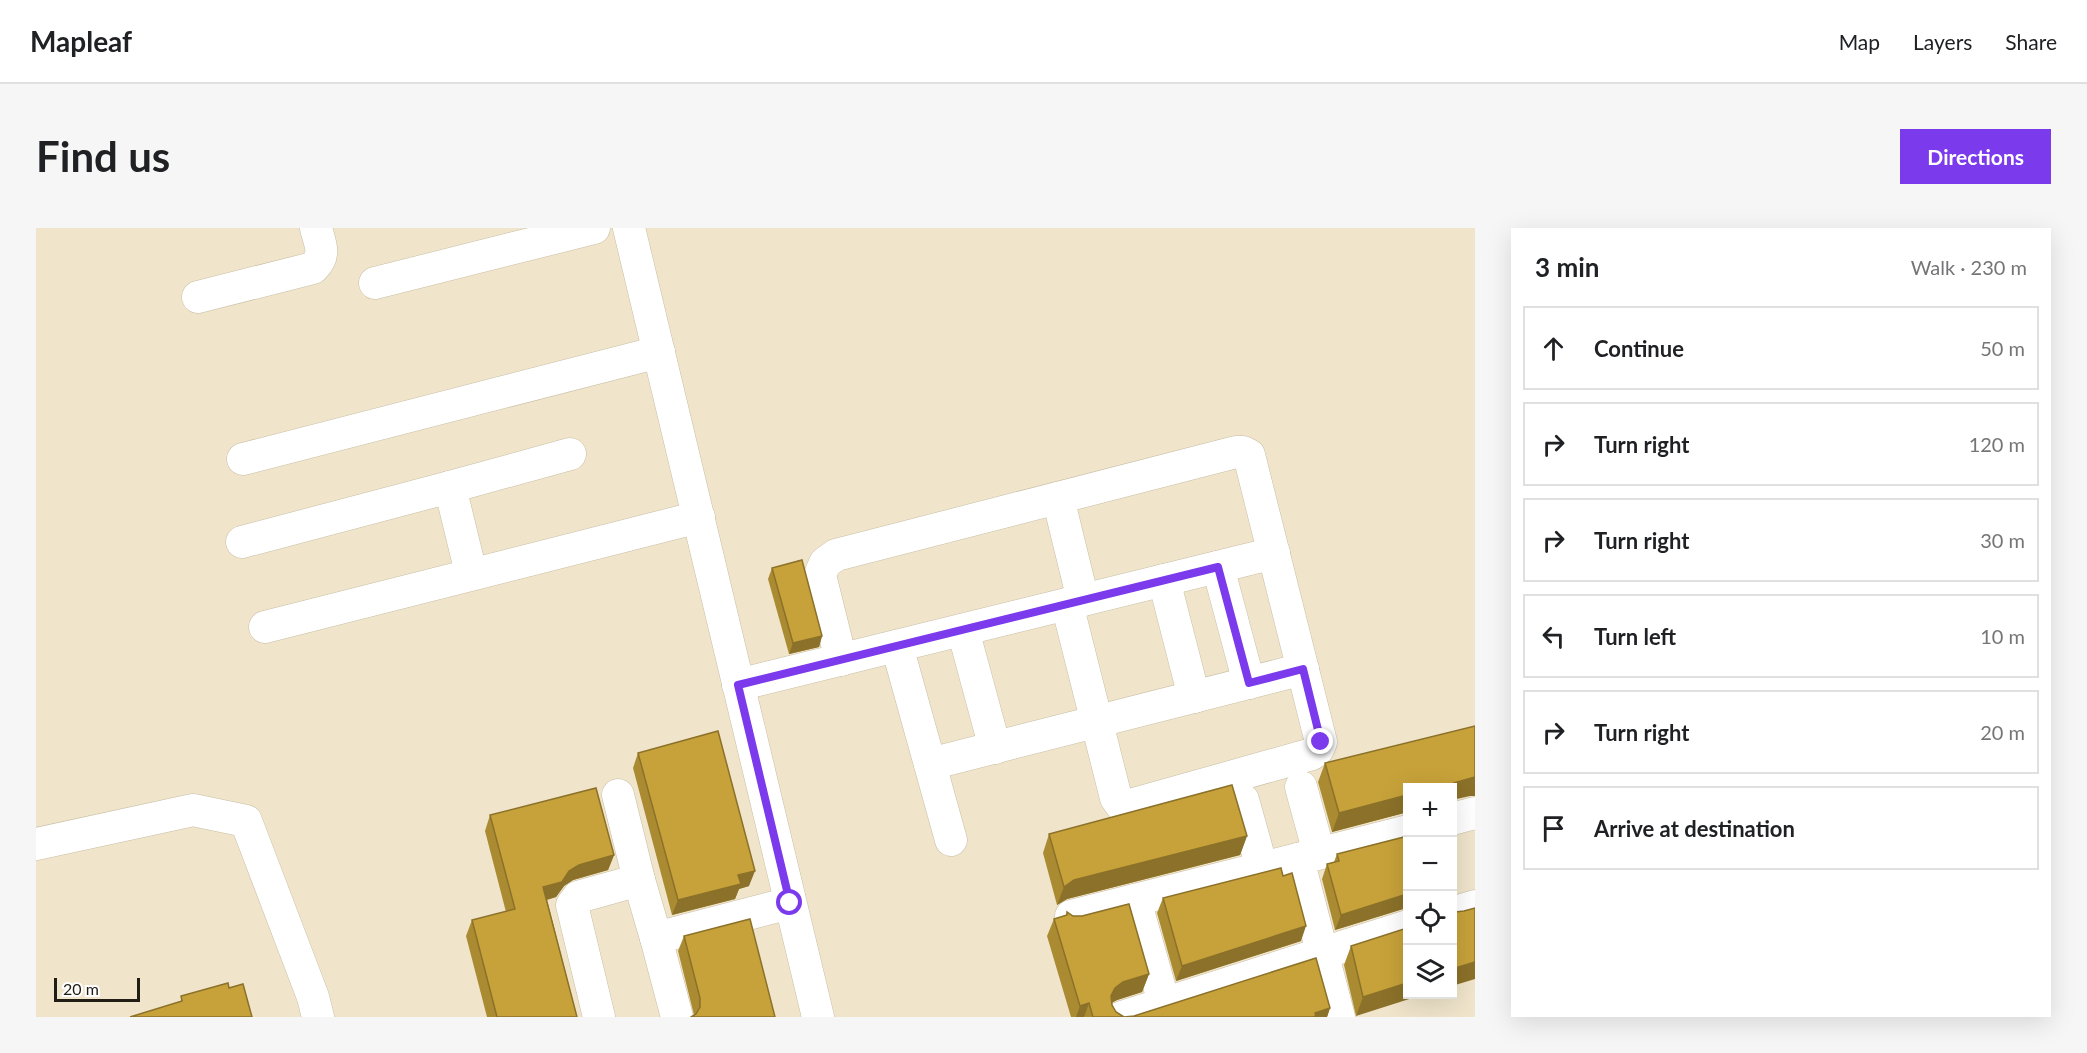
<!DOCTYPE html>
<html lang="en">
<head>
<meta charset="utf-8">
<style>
	:root { --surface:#fff; --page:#f6f6f6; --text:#202124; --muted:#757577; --line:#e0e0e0; --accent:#7c3aed }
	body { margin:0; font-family:Lato,sans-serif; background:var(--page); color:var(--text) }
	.controls { position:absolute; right:18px; bottom:18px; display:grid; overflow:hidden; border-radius:0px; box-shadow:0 6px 24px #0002 }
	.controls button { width:54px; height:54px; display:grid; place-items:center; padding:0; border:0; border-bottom:2px solid var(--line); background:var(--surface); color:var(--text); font:30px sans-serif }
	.scale { position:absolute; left:18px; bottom:15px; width:86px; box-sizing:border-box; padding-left:6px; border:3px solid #211d14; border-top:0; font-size:16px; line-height:21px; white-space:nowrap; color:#211d14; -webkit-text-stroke:4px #fff; paint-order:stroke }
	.stop { position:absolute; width:18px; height:18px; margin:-14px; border:4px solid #7c3aed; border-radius:50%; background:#fff }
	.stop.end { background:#7c3aed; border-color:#fff; box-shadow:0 2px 6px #0008 }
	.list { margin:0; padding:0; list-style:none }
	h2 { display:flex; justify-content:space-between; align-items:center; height:78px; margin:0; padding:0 24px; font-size:26px }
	h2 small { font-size:20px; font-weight:400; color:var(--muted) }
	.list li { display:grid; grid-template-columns:39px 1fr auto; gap:18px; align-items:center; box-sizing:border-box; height:84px; margin:0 12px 12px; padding:0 12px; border:2px solid var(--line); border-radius:0px }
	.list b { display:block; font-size:22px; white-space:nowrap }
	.list em { font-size:20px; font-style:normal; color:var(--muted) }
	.icon { flex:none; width:33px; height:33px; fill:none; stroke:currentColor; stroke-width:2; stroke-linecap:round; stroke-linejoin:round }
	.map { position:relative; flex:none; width:1439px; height:789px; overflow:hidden; border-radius:0px }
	header { display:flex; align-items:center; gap:36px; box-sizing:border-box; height:84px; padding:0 30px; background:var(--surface); border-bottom:2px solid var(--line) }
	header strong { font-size:28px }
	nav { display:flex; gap:33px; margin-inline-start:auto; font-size:21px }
	.intro { display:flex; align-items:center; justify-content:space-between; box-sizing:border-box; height:144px; padding:0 36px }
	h1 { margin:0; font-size:42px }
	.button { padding:15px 27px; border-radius:0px; background:var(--accent); color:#fff; font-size:21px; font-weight:700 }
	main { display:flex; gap:36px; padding:0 36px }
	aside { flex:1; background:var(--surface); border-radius:0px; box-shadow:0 6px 24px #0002 }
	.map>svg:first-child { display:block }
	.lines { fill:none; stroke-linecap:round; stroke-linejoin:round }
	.minor-casing { stroke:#c8bea5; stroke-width:33 }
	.minor { stroke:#fff; stroke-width:32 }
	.wall { fill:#ab8b32 }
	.shaded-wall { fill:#8b7129 }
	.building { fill:#c7a23a; stroke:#8b7129; stroke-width:1.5 }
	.route { stroke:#7c3aed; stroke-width:8 }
</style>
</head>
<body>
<header>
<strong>Mapleaf</strong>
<nav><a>Map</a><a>Layers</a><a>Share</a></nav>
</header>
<div class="intro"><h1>Find us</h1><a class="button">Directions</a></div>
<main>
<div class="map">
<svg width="1439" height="789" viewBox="0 0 1439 789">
	<rect width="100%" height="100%" fill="#f0e5cb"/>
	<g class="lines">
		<defs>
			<g id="minor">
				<path d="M 593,0 L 782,789"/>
				<path d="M 339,55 L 558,0"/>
				<path d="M 162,69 L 277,40 C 291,26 284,17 280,0"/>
				<path d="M 207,231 L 623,124"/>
				<path d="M 1022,270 L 1047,372"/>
				<path d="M 206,314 L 414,259"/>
				<path d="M 1182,339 L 1213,455"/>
				<path d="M 435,345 L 414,259 L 534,226"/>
				<path d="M 1128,352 L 1158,469"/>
				<path d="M 229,399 L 663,289"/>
				<path d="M 927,402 L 959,520"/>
				<path d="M 861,418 L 915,612"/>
				<path d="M 805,432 L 784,347 L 789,335 L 800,327 L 1200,224 L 1207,224 L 1213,227 L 1285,514 L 1282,521 L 1276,526 L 1091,578 L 1085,577 L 1080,570 L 1031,376"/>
				<path d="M 702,457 L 1238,325"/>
				<path d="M 894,536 L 1267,441"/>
				<path d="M 1265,559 L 1283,625"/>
				<path d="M 582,567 L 603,652"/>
				<path d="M 1207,572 L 1226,640"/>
				<path d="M 1416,591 L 1439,585"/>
				<path d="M 0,616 L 157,582 L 210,593 L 277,769 L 282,789"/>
				<path d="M 1099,672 L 1128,775"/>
				<path d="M 1416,685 L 1439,678"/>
				<path d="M 1035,688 L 1262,631"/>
				<path d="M 620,710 L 641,789"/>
				<path d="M 563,789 L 536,677 L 542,669 L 603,652 L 620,710 L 754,675"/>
				<path d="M 1086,789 L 1372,698"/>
				<path d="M 1303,789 L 1262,631 L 1372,603"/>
			</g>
		</defs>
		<!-- minor casing -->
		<use href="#minor" class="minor-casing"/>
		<!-- minor -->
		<use href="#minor" class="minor"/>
	</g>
	<!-- wall -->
	<g class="wall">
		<path d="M 736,340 L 786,408 L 783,419 L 753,426 L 732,351 Z"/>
		<path d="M 1439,498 L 1439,568 L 1371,560 L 1368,585 L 1296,604 L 1282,554 L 1289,535 Z"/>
		<path d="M 602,525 L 713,658 L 703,661 L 699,671 L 636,687 L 597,540 Z"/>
		<path d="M 454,587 L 578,627 L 572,642 L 537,652 L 528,658 L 520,669 L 511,672 L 541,789 L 451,789 L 430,708 L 436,692 L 470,684 L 449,603 Z"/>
		<path d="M 1013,606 L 1211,608 L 1204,627 L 1031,671 L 1021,677 L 1007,625 Z"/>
		<path d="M 1301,626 L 1367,681 L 1299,702 L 1286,651 L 1291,636 L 1298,634 Z"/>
		<path d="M 1127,670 L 1265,713 L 1140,753 L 1121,685 Z"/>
		<path d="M 1031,684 L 1113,746 L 1106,764 L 1081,772 L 1075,775 L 1076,777 L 1080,784 L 1088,789 L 1294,780 L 1291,789 L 1035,789 L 1011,708 L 1018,691 L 1030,687 Z"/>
		<path d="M 1371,700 L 1320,788 L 1308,737 L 1315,718 Z"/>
		<path d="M 648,708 L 739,789 L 658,787 L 642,723 Z"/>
	</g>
	<!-- shaded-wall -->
	<g class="shaded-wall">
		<path d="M 786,408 L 783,419 L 753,426 L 757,415 Z"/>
		<path d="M 1439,549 L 1439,568 L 1434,568 L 1416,572 L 1416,560 L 1410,560 L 1418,555 Z"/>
		<path d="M 1371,567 L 1371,586 L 1368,585 L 1296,604 L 1303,585 Z"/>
		<path d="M 1211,608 L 1204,627 L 1031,671 L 1021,677 L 1028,659 L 1038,652 Z"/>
		<path d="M 578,627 L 572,642 L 537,652 L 528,658 L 520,669 L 502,674 L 507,659 L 543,637 Z"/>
		<path d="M 719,643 L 713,658 L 703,661 L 699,671 L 636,687 L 642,672 L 702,647 Z"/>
		<path d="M 1371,666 L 1371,681 L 1367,681 L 1299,702 L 1305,687 Z"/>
		<path d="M 1270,698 L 1265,713 L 1140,753 L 1146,738 Z"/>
		<path d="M 1439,734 L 1439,751 L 1416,758 L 1416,741 Z"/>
		<path d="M 1113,746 L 1106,764 L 1081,772 L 1072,777 L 1075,768 L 1079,760 L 1087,754 Z"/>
		<path d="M 1371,755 L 1371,766 L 1389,766 L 1320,788 L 1327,769 Z"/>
		<path d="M 1053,775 L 1048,789 L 1040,789 L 1044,778 Z"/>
		<path d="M 1294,780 L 1291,789 L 1277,789 L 1279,785 Z"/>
	</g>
	<!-- building -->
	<g class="building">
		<path d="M 766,332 L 786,408 L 757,415 L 736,340 Z"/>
		<path d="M 1439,498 L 1439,549 L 1418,555 L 1410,560 L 1371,560 L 1371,567 L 1303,585 L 1289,535 Z"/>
		<path d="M 682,503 L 719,643 L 702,647 L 705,656 L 642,672 L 602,525 Z"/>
		<path d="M 1196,557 L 1211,608 L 1038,652 L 1028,659 L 1013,606 Z"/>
		<path d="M 560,560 L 578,627 L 543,637 L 533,643 L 526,654 L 507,659 L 541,789 L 461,789 L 436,692 L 479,681 L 454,587 Z"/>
		<path d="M 1368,609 L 1371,622 L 1371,666 L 1305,687 L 1291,636 L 1303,633 L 1301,626 Z"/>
		<path d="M 1245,640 L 1247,648 L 1256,645 L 1270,698 L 1146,738 L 1127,670 Z"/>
		<path d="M 1093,676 L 1113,746 L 1087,754 L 1079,760 L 1075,768 L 1076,777 L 1080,784 L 1088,789 L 1098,788 L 1280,730 L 1294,780 L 1279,785 L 1280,788 L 1277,789 L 1057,789 L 1053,775 L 1044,778 L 1018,691 L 1031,687 L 1031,684 L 1037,688 L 1046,688 Z"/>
		<path d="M 1439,680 L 1439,734 L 1416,741 L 1416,682 L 1419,684 L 1428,683 Z"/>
		<path d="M 714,691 L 739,789 L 655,789 L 660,786 L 664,779 L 664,770 L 648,708 Z"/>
		<path d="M 1371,700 L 1371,755 L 1327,769 L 1315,718 Z"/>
		<path d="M 192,755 L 193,760 L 207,756 L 216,789 L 94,789 L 146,773 L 145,768 Z"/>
	</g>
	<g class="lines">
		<!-- route -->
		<path class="route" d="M 754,675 L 702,457 L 1182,339 L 1213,455 L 1267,441 L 1285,514"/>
	</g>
</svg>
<div class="controls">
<button>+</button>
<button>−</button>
<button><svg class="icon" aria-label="locate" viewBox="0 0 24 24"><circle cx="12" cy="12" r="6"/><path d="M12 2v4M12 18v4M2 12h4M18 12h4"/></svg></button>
<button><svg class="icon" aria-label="layers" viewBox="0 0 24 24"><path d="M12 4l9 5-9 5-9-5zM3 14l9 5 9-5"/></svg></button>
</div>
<div class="scale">20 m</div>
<div class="stop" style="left:754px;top:675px"></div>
<div class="stop end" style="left:1285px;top:514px"></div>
</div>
<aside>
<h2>3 min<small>Walk · 230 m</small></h2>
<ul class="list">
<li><svg class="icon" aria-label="ahead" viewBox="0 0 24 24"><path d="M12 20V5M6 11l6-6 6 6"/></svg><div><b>Continue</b></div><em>50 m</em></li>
<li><svg class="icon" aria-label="right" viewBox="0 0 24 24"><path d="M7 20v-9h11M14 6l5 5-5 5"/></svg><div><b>Turn right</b></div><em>120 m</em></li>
<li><svg class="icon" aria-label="right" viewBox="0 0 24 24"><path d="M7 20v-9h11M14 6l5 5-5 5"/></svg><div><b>Turn right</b></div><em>30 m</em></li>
<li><svg class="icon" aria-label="left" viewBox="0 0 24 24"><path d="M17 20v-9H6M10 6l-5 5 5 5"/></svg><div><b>Turn left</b></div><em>10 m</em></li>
<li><svg class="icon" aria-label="right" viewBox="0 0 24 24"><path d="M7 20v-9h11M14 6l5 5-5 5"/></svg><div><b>Turn right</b></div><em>20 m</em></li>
<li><svg class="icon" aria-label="arrive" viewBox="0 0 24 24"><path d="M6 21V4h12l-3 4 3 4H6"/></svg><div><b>Arrive at destination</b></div></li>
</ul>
</aside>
</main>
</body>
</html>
